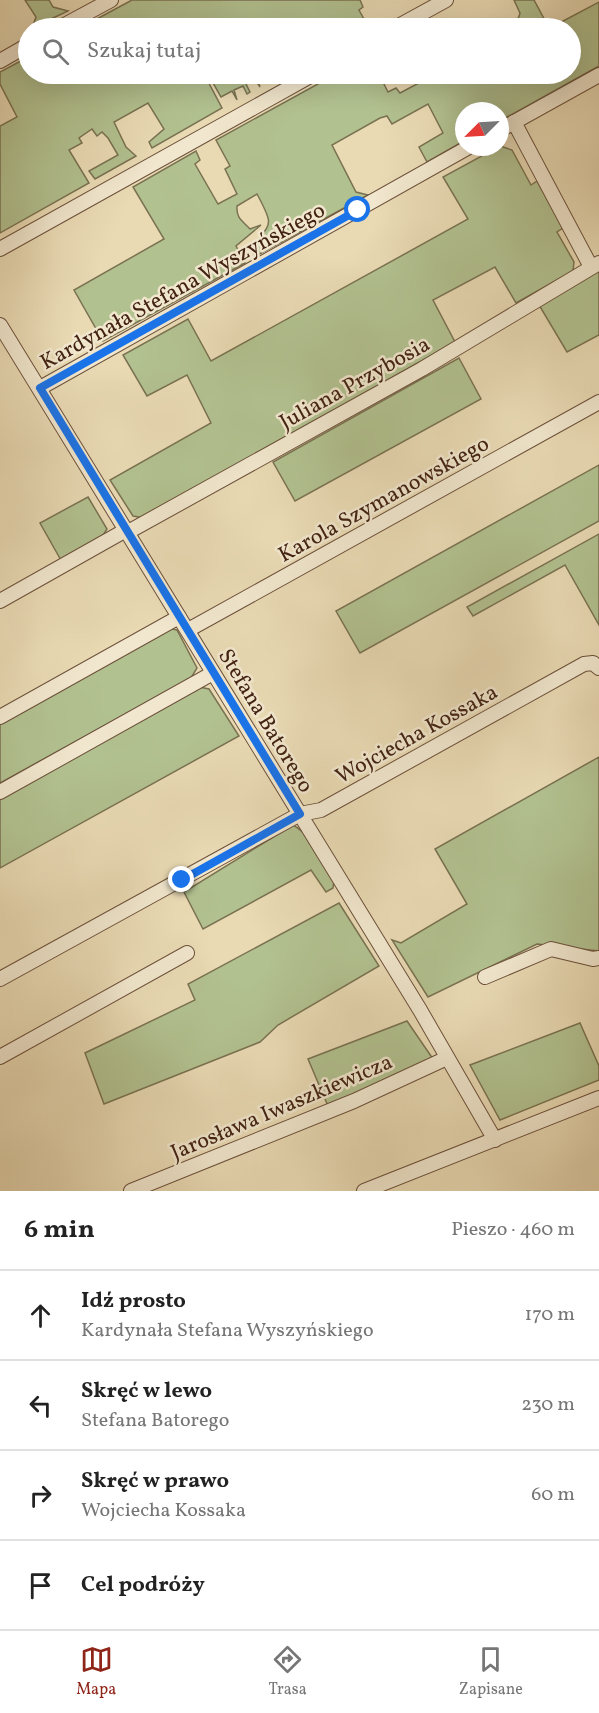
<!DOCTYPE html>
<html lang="pl">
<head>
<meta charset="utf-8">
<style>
	:root { --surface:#fff; --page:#f2f2f2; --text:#222; --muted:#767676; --line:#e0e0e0; --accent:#8f2418 }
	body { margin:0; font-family:Vollkorn,serif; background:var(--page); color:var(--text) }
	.compass { position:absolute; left:455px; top:102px; width:54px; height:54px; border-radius:50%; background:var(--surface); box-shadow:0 6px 24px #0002; rotate:246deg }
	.stop { position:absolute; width:18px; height:18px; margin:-14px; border:4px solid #1a73e8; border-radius:50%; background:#fff }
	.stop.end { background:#1a73e8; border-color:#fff; box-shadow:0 2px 6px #0008 }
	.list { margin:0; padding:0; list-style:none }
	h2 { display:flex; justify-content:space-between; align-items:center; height:78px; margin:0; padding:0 24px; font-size:26px }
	h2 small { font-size:20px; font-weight:400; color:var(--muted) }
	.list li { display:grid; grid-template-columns:39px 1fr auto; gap:18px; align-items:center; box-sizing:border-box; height:90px; padding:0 24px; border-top:2px solid var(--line) }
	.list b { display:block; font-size:22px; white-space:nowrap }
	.list p { margin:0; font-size:20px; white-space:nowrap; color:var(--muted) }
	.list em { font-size:20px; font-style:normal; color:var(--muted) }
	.icon { flex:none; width:33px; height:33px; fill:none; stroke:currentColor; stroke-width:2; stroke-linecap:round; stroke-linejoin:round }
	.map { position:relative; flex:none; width:599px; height:1191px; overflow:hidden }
	.search { position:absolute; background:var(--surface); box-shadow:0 6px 24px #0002; left:18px; right:18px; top:18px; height:66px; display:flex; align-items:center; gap:15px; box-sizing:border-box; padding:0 21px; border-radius:33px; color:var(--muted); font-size:22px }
	.sheet { height:438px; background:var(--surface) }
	nav { display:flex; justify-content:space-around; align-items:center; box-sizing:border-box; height:84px; border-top:2px solid var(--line); background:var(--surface); font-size:16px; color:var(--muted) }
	nav a { display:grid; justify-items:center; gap:3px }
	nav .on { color:var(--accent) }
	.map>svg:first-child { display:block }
	.green { fill:#b2c190; stroke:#7a7251; stroke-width:1.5 }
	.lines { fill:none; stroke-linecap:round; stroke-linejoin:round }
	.minor-casing { stroke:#6c503a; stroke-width:16 }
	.minor { stroke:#f1e7ce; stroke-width:14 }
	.route { stroke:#1a73e8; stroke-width:8 }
	.labels { text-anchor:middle; stroke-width:5; stroke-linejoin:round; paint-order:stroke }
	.street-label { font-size:22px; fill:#422212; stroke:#f1e7ce }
</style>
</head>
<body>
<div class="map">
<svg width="599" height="1191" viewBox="0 0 599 1191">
	<rect width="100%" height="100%" fill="#e9dab4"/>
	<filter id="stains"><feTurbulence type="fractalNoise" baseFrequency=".00333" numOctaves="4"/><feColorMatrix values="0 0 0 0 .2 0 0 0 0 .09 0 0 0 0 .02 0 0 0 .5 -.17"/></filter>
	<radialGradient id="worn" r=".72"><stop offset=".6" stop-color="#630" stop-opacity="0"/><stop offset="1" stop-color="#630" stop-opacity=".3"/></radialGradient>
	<!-- green -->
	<g class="green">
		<path d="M 25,0 L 49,0 L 53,7 L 68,11 L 32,28 L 36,17 Z"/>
		<path d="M 132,0 L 360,0 L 363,7 L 359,10 L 369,28 L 80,28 Z"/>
		<path d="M 514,0 L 534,0 L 549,28 L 493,28 C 503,24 517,28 520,13 Z"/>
		<path d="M 599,2 L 599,66 L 500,121 L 500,111 L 464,111 L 464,141 L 427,162 L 419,147 L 443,133 L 428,104 L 392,124 L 387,116 L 380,118 L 332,145 L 356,192 L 368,195 L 256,256 L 250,250 C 270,222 276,229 257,194 L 237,206 C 236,219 243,221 250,229 L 261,225 L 236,246 L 245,263 L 103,341 L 74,290 L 164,239 L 133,187 L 196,151 L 200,160 L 195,164 L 218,204 L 237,194 L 225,169 L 230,166 L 216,140 L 336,74 L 379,74 L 388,92 L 396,88 L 400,93 L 421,82 L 420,79 L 426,76 L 425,74 L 570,74 L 570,28 L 550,28 Z"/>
		<path d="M 28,57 L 28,74 L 204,74 L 222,108 L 152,148 L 149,142 L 164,129 L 148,103 L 114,122 L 126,147 L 136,156 L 95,179 L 89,171 L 118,155 L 108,138 L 102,132 L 97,136 L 92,129 L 79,138 L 82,143 L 69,150 L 89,183 L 0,233 L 0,126 L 17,117 L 0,84 L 0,72 Z"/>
		<path d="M 208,74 L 216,74 L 221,81 L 234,74 L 265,74 L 257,78 L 260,87 L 255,79 L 246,84 L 250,92 L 247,94 L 243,86 L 234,90 L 237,100 L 232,91 L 221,97 Z"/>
		<path d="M 500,146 L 512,150 L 531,185 L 537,181 L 563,228 L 557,232 L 574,262 L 573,271 L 516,303 L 495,267 L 433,300 L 455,342 L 144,518 L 133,516 L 110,480 L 211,423 L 187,375 L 147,396 L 123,355 L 188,319 L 211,361 L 468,219 L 443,177 Z"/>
		<path d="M 599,271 L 599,335 L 567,352 L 539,305 Z"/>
		<path d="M 459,358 L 481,399 L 295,501 L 273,462 Z"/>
		<path d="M 599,465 L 599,521 L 360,653 L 336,611 Z"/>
		<path d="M 88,497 L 107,529 L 102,537 L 62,562 L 40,523 Z"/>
		<path d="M 599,534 L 599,625 L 565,565 L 473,616 L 467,607 Z"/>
		<path d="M 172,629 L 177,630 L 197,668 L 191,678 L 0,783 L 0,721 L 164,630 Z"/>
		<path d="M 199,687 L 209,689 L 239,736 L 0,868 L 0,799 Z"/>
		<path d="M 599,757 L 599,951 L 537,944 L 428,997 L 392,940 L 401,943 L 467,904 L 435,849 Z"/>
		<path d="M 293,825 C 311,834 323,863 334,880 L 333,888 L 326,892 L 311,870 L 203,929 L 184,892 Z"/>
		<path d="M 339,903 L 379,966 L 278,1025 L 260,1042 L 104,1104 L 85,1053 L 195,1000 L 188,984 Z"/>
		<path d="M 407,1021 L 433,1059 L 328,1106 L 308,1059 Z"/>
		<path d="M 580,1023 L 599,1066 L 599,1080 L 500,1120 L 470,1065 Z"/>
	</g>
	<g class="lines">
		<defs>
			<g id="minor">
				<path d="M 59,28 L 111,0"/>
				<path d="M 395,28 L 446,0"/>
				<path d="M 0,61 L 28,45"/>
				<path d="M 514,122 L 591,267"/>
				<path d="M 500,130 L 599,75"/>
				<path d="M 0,249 L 314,74"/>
				<path d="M 0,325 L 420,1010 L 495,1140"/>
				<path d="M 40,388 L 469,147"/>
				<path d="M 128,532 L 422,369 L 599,263"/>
				<path d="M 0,601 L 126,530"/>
				<path d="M 188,630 L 599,402"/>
				<path d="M 0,717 L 179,617"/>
				<path d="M 0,792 L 213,673"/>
				<path d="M 485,977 L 551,949 L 593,959 L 599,958"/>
				<path d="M 0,979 L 300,814 L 321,810 L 584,664 L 593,663 L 599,668"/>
				<path d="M 0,1057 L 187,953"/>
				<path d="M 131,1191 L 354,1101 L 447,1058"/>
				<path d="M 364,1191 L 599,1098"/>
			</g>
		</defs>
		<!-- minor casing -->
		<use href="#minor" class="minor-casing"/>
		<!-- minor -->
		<use href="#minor" class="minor"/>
	</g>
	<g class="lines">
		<!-- route -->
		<path class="route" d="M 182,880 L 300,814 L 40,388 L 358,210"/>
	</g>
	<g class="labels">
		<!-- street labels -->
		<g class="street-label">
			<text transform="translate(182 285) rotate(-29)" y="8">Kardynała Stefana Wyszyńskiego</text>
			<text transform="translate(354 382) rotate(-29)" y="8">Juliana Przybosia</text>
			<text transform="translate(383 498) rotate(-29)" y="8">Karola Szymanowskiego</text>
			<text transform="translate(267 720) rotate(59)" y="8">Stefana Batorego</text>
			<text transform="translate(416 733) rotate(-29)" y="8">Wojciecha Kossaka</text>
			<text transform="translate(281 1106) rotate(-23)" y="8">Jarosława Iwaszkiewicza</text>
		</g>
	</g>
	<rect width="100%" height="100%" filter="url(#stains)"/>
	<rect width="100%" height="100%" fill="url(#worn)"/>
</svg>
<svg class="compass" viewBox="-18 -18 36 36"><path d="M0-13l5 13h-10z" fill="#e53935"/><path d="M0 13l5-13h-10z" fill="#767676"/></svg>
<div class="stop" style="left:358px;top:210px"></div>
<div class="stop end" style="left:182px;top:880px"></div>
<div class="search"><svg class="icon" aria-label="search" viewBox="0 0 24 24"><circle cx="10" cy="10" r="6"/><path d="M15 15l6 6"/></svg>Szukaj tutaj</div>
</div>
<section class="sheet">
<h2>6 min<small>Pieszo · 460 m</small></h2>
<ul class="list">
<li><svg class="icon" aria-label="ahead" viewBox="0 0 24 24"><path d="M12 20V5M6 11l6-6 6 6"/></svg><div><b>Idź prosto</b><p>Kardynała Stefana Wyszyńskiego</p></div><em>170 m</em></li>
<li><svg class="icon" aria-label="left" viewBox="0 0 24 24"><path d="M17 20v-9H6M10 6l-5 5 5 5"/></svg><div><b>Skręć w lewo</b><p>Stefana Batorego</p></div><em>230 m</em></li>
<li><svg class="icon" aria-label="right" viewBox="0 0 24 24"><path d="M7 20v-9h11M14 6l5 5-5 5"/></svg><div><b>Skręć w prawo</b><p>Wojciecha Kossaka</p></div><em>60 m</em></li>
<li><svg class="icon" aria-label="arrive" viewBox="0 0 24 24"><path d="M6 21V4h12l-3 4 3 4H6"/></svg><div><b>Cel podróży</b></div></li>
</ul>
</section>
<nav>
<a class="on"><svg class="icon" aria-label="map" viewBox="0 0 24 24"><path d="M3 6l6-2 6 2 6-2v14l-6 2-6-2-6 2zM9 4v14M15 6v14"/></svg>Mapa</a>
<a><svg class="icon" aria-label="directions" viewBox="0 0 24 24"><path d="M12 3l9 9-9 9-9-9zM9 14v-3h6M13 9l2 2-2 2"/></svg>Trasa</a>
<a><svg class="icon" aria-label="saved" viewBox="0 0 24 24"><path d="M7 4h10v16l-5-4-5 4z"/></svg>Zapisane</a>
</nav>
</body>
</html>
